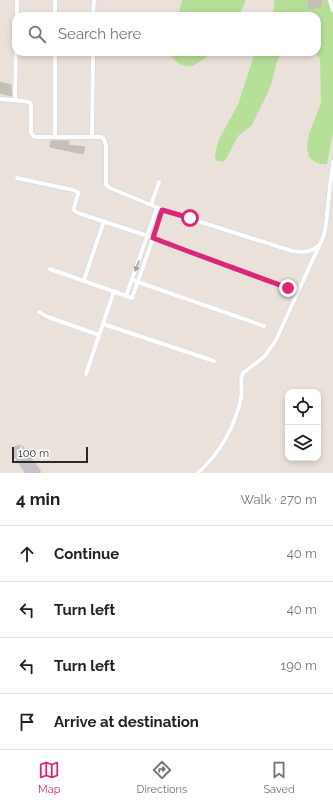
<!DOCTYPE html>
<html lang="en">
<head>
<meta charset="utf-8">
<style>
	:root { --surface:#fff; --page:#f2f2f2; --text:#202124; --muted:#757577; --line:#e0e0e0; --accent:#db2777 }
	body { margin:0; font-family:Raleway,sans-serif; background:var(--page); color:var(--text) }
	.controls { position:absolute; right:12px; bottom:12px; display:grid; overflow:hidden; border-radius:8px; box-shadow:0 2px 6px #0003 }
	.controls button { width:36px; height:36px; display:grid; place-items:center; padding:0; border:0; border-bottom:1px solid var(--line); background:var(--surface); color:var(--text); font:20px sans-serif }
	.scale { position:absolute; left:12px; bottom:10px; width:76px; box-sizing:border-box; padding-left:4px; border:2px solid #282828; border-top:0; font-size:11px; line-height:14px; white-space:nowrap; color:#282828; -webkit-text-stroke:3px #fff; paint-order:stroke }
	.stop { position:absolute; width:12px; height:12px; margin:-9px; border:3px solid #db2777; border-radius:50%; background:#fff }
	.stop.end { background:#db2777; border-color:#fff; box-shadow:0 1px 4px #0008 }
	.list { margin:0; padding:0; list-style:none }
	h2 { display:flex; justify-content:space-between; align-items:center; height:52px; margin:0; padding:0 16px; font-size:17px }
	h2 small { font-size:13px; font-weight:400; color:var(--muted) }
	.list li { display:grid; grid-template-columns:26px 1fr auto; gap:12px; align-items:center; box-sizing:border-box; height:56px; padding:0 16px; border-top:1px solid var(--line) }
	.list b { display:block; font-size:15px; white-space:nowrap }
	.list em { font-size:13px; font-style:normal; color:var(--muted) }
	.icon { flex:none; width:22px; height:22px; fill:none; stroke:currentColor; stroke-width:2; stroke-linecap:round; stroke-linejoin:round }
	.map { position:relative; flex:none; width:333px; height:473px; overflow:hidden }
	.search { position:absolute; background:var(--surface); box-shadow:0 2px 6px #0003; left:12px; right:12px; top:12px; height:44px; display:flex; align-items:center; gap:10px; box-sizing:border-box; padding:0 14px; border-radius:12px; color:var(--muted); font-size:15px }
	.sheet { height:276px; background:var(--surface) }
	nav { display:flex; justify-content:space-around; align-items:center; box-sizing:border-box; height:56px; border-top:1px solid var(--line); background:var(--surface); font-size:11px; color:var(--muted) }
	nav a { display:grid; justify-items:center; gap:2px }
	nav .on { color:var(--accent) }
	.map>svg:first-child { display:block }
	.green { fill:#b6df98 }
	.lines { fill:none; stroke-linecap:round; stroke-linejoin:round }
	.taxiway { stroke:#c4c2c6; stroke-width:14 }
	.building { fill:#c5bfba; stroke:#c5beb4 }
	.minor-casing { stroke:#cfd4e1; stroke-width:5 }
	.minor { stroke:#fff; stroke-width:4 }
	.oneway { fill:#9e9e9e }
	.route { stroke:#db2777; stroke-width:5 }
</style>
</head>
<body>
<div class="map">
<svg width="333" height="473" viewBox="0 0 333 473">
	<rect width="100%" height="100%" fill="#eae2da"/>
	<!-- green -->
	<g class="green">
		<path d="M 182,0 L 246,0 L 239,16 L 178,16 Z"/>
		<path d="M 274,0 L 333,0 L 333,132 L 327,164 C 319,165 315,162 309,157 L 307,147 L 309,134 L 321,103 L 320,58 L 316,54 L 309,52 L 317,52 L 317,16 L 271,16 L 274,10 Z"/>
		<path d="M 169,52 L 212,52 C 210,55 195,66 192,66 C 182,68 172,60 169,52 Z"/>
		<path d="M 255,52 L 281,52 L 276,64 L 272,82 L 268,92 L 252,125 L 238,136 L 226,159 L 223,162 L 217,161 L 215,158 L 215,154 L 219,139 L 238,105 Z"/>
	</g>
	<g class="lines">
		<!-- taxiway -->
		<path class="taxiway" d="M 19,452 L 34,473"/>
	</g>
	<!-- building -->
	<g class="building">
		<path d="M 308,0 L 322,0 L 321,7 L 309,9 Z"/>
		<path d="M 0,82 L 11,85 L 12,96 L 0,93 Z"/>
		<path d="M 51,141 L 69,141 L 68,145 L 85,147 L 83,154 L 50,147 Z"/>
	</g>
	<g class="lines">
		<defs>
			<g id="minor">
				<path d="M 55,0 L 55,16"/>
				<path d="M 330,0 L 333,10"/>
				<path d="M 17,16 L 17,0"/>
				<path d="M 93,16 L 94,0"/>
				<path d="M 55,52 L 55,137"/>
				<path d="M 0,99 L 15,100 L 29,102 L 31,104 L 31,133 L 33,136 L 36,137 L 101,137 L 104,139 L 106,146 L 106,184 L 107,186 L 110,188 L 163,210 L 292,251 C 301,252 311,253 318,246 C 327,239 327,208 329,196 C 330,185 332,173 333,162"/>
				<path d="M 15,100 L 16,47"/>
				<path d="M 92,137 L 93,52"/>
				<path d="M 17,178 L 73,190 L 78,192 L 78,194 L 74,208 L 74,210 L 78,213 L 148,236 L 190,252 L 288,288"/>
				<path d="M 151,205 L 159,182"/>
				<path d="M 50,269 L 132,298 L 163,210"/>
				<path d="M 84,280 L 104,221"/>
				<path d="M 132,280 L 264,326"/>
				<path d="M 126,296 L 150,228 L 157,208"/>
				<path d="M 39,312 L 48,317 L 99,335"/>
				<path d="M 103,324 L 214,361"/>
				<path d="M 86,374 L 114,291"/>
				<path d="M 198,473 C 220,453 235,426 241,398 C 243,390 239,380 243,373 L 264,357 L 276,340 L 319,246"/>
			</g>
		</defs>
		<!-- minor casing -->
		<use href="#minor" class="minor-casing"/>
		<!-- minor -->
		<use href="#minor" class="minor"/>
	</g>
	<!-- one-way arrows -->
	<defs><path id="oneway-solid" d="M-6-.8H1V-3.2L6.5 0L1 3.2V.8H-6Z"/></defs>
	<use class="oneway" href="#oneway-solid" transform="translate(137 266) rotate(110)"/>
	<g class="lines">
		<!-- route -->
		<path class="route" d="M 190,218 L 162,210 L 153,238 L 190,252 L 288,288"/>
	</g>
</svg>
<div class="controls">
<button><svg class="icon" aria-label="locate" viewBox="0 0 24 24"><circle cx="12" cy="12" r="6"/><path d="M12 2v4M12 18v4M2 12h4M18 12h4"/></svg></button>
<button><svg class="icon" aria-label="layers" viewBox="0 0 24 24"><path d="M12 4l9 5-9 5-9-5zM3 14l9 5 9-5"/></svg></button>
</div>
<div class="scale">100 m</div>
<div class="stop" style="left:190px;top:218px"></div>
<div class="stop end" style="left:288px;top:288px"></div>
<div class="search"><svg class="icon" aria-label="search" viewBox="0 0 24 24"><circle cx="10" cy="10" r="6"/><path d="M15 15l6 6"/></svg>Search here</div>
</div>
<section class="sheet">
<h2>4 min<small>Walk · 270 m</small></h2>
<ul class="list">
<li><svg class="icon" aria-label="ahead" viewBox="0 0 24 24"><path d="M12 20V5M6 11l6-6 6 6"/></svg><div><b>Continue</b></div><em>40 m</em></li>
<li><svg class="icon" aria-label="left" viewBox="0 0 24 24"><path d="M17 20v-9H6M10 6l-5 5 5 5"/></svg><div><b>Turn left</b></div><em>40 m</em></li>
<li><svg class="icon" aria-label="left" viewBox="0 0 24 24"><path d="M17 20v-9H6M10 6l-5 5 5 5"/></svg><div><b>Turn left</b></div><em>190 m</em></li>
<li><svg class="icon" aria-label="arrive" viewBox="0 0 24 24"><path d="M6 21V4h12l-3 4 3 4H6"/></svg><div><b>Arrive at destination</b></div></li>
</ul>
</section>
<nav>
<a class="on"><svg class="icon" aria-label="map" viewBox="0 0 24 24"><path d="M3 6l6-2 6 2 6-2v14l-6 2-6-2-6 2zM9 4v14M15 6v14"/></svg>Map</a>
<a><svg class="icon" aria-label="directions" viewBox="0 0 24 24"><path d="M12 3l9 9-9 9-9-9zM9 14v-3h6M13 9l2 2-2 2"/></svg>Directions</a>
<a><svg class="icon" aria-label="saved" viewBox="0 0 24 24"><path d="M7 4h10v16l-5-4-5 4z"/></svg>Saved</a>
</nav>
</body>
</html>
